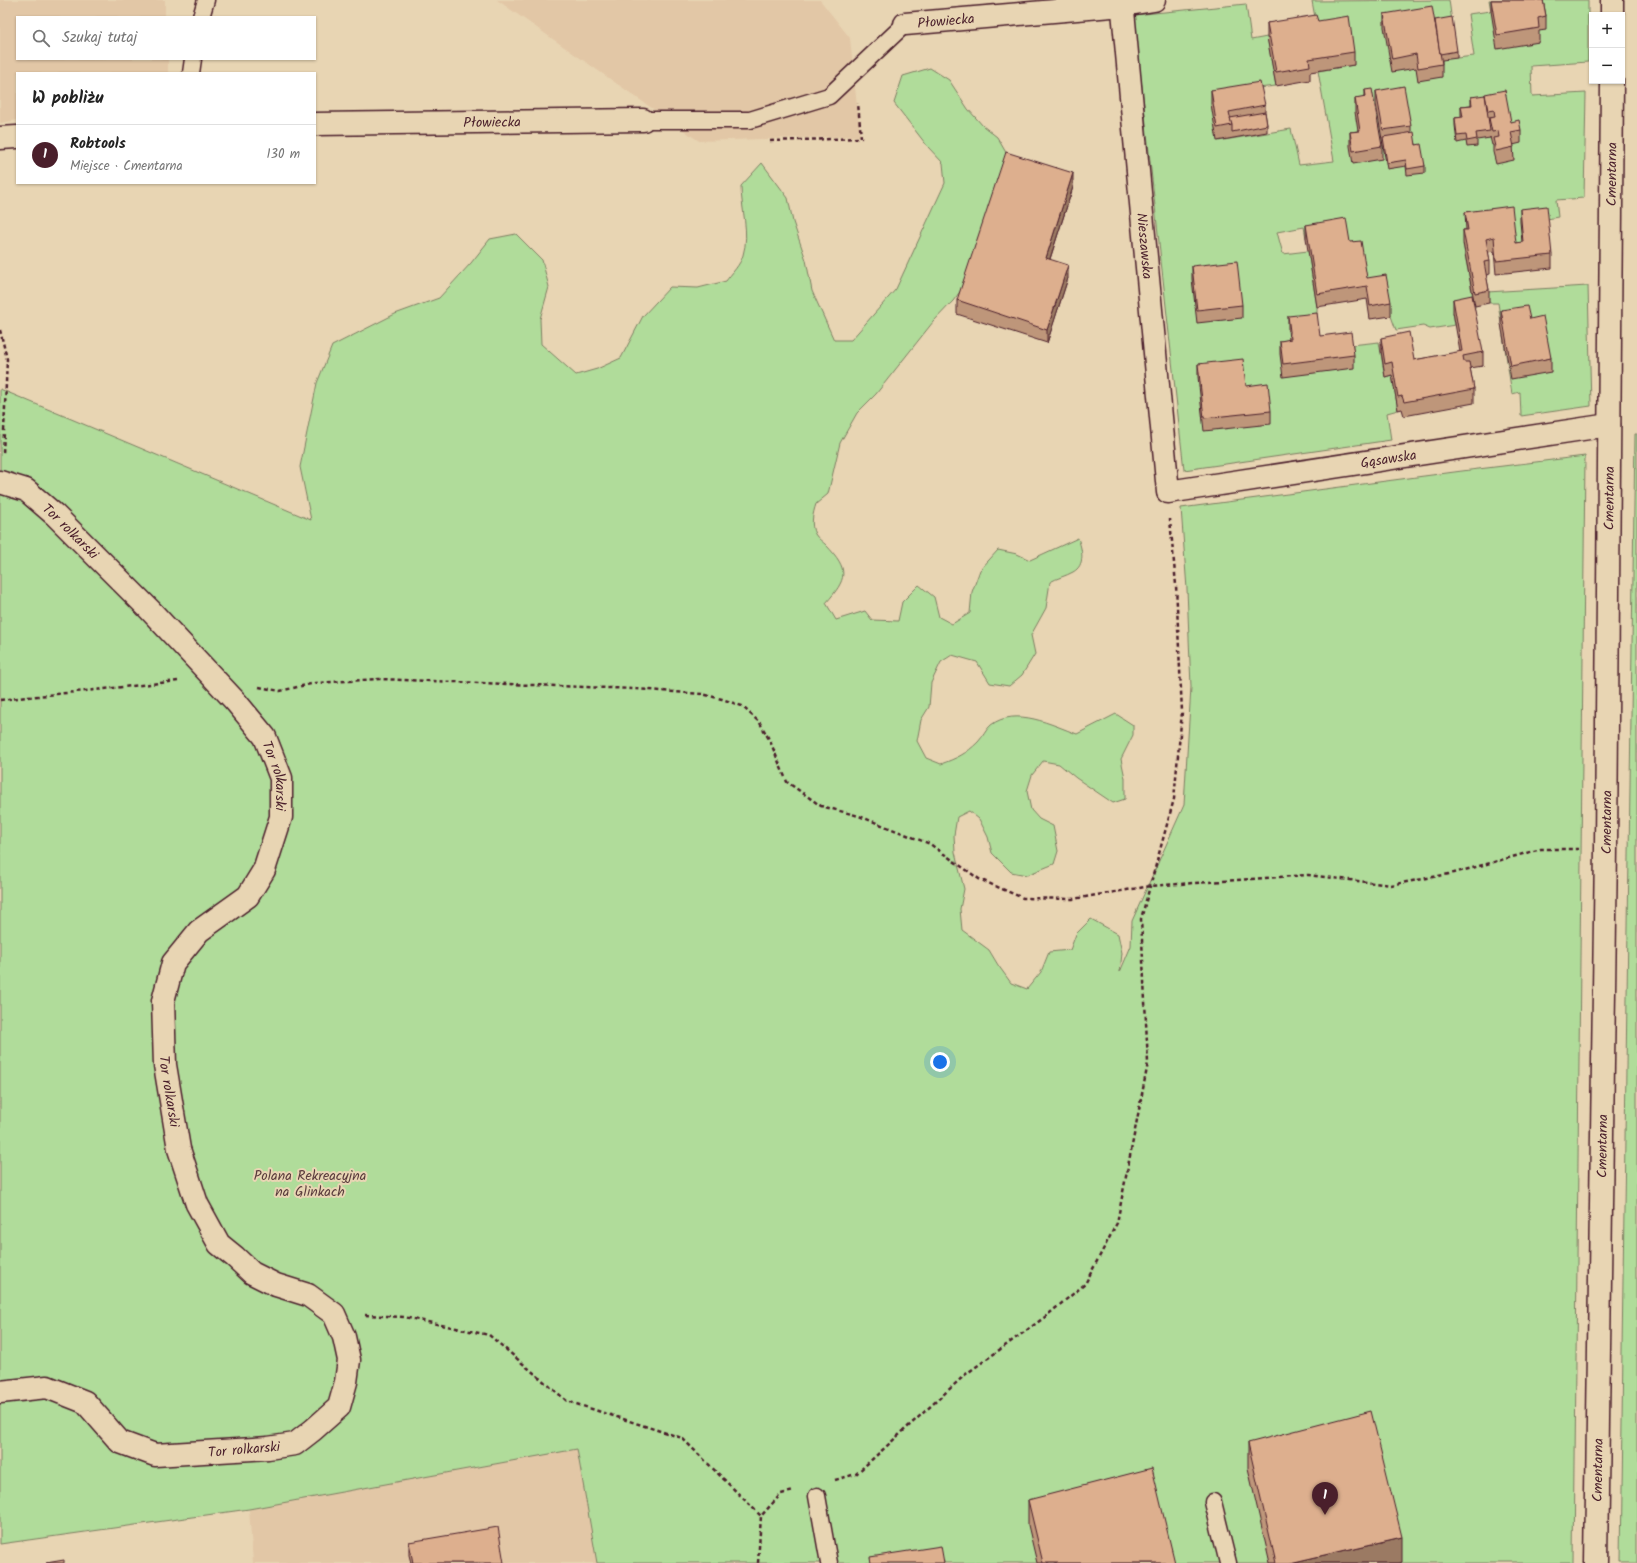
<!DOCTYPE html>
<html lang="pl">
<head>
<meta charset="utf-8">
<style>
	:root { --surface:#fff; --page:#f6f6f6; --text:#222; --muted:#767676; --line:#e0e0e0; --accent:#4a1f2b }
	body { margin:0; font-family:Kalam,sans-serif; background:var(--page); color:var(--text) }
	.controls { position:absolute; right:12px; top:12px; display:grid; overflow:hidden; border-radius:0px; box-shadow:0 1px 3px #0004 }
	.controls button { width:36px; height:36px; display:grid; place-items:center; padding:0; border:0; border-bottom:1px solid var(--line); background:var(--surface); color:var(--text); font:20px sans-serif }
	.you { position:absolute; left:940px; top:1062px; width:14px; height:14px; margin:-10px; border:3px solid #fff; border-radius:50%; background:#1a73e8; box-shadow:0 0 0 6px #1a73e833 }
	.badge { display:grid; place-items:center; width:26px; height:26px; border-radius:50%; background:var(--accent); color:#fff; font-size:13px; font-weight:700 }
	.pin { position:absolute; translate:-50% -33px; filter:drop-shadow(0 1px 2px #0008) }
	.pin::after { content:''; position:absolute; top:21px; width:14px; height:12px; background:inherit; clip-path:polygon(0 0,100% 0,50% 100%) }
	.list { margin:0; padding:0; list-style:none }
	h2 { display:flex; justify-content:space-between; align-items:center; height:52px; margin:0; padding:0 16px; font-size:17px }
	h2 small { font-size:13px; font-weight:400; color:var(--muted) }
	.list li { display:grid; grid-template-columns:26px 1fr auto; gap:12px; align-items:center; box-sizing:border-box; height:60px; padding:0 16px; border-top:1px solid var(--line) }
	.list b { display:block; font-size:15px; white-space:nowrap }
	.list p { margin:0; font-size:13px; white-space:nowrap; color:var(--muted) }
	.list em { font-size:13px; font-style:normal; color:var(--muted) }
	.icon { flex:none; width:22px; height:22px; fill:none; stroke:currentColor; stroke-width:2; stroke-linecap:round; stroke-linejoin:round }
	.map { position:relative; flex:none; width:1637px; height:1563px; overflow:hidden }
	.search { position:absolute; background:var(--surface); box-shadow:0 1px 3px #0004; left:16px; top:16px; width:300px; height:44px; display:flex; align-items:center; gap:10px; box-sizing:border-box; padding:0 14px; border-radius:0px; color:var(--muted); font-size:15px }
	.panel { position:absolute; background:var(--surface); box-shadow:0 1px 3px #0004; left:16px; top:72px; width:300px; height:112px; border-radius:0px }
	.map>svg:first-child { display:block }
	.built { fill:#e2c7a6 }
	.green { fill:#b0dc9a; stroke:#7d7e62 }
	.lines { fill:none; stroke-linecap:round; stroke-linejoin:round }
	.lane-casing { stroke:#4a1f2b; stroke-width:19 }
	.street-casing { stroke:#4a1f2b; stroke-width:25 }
	.path { stroke:#4a1f2b; stroke-width:2.5; stroke-dasharray:4 3; stroke-linecap:butt }
	.lane { stroke:#e8d5b3; stroke-width:16 }
	.street { stroke:#e8d5b3; stroke-width:22 }
	.wall { fill:#be967a; stroke:#4a1f2b }
	.shaded-wall { fill:#9b7a63; stroke:#4a1f2b }
	.building { fill:#ddaf8e; stroke:#4a1f2b }
	.labels { text-anchor:middle; stroke-width:4; stroke-linejoin:round; paint-order:stroke }
	.street-label { font-size:14px; fill:#4a1f2b; stroke:#e8d5b3 }
	.park-label { font-size:14px; fill:#593b3c; stroke:#e8d5b3 }
</style>
</head>
<body>
<div class="map">
<svg width="1637" height="1563" viewBox="0 0 1637 1563">
	<rect width="100%" height="100%" fill="#e8d5b3"/>
	<filter id="ink" filterUnits="userSpaceOnUse"><feTurbulence type="fractalNoise" baseFrequency=".025" numOctaves="2"/><feDisplacementMap in="SourceGraphic" scale="8" xChannelSelector="R" yChannelSelector="G"/><feConvolveMatrix kernelMatrix="1 2 1 2 8 2 1 2 1" color-interpolation-filters="sRGB"/></filter>
	<g filter="url(#ink)">
		<!-- built -->
		<g class="built">
			<path d="M 0,0 L 165,0 L 165,17 L 17,17 L 17,59 L 168,59 L 168,73 L 17,73 L 17,120 L 0,123 Z"/>
			<path d="M 497,0 L 820,0 L 850,38 L 860,136 L 699,141 Z"/>
			<path d="M 577,1449 L 597,1563 L 253,1563 L 249,1509 Z"/>
		</g>
		<!-- green -->
		<g class="green">
			<path d="M 1449,0 L 1457,58 L 1474,56 L 1468,14 L 1491,11 L 1489,0 L 1588,0 L 1588,62 L 1531,66 L 1532,96 L 1586,93 L 1584,198 L 1556,200 L 1558,217 L 1547,219 L 1523,255 L 1468,243 L 1463,244 L 1475,308 L 1453,312 L 1455,325 L 1430,329 L 1423,326 L 1396,330 L 1391,316 L 1386,288 L 1367,291 L 1350,256 L 1346,231 L 1306,238 L 1304,227 L 1277,232 L 1283,254 L 1308,251 L 1317,307 L 1317,326 L 1288,330 L 1351,345 L 1379,342 L 1385,377 L 1392,375 L 1398,410 L 1387,413 L 1391,440 L 1184,470 L 1134,15 L 1246,4 L 1251,40 L 1267,37 L 1276,86 L 1258,88 L 1218,141 L 1291,129 L 1299,165 L 1334,161 L 1318,71 L 1354,65 L 1318,34 L 1312,1 Z"/>
			<path d="M 930,68 L 949,80 L 968,109 L 983,126 L 997,137 L 1012,163 L 968,281 L 953,301 L 933,322 L 876,394 L 857,413 L 840,443 L 828,494 L 816,504 C 813,513 810,525 815,534 C 817,538 823,542 826,545 C 850,570 847,579 826,603 L 836,620 L 865,611 L 872,620 L 898,621 L 902,602 L 919,585 L 934,597 L 939,617 L 952,624 L 970,613 L 972,592 L 980,570 L 998,550 L 1017,554 L 1030,560 L 1078,538 C 1082,549 1086,565 1073,572 C 1066,576 1057,578 1050,582 L 1046,608 L 1031,635 L 1035,654 L 1022,675 L 1009,686 L 990,683 L 977,662 L 952,655 L 941,662 L 931,683 L 929,707 L 921,720 L 917,741 L 926,758 L 941,764 C 957,758 966,754 978,742 C 983,737 986,729 991,725 C 1016,706 1052,725 1077,734 L 1116,714 L 1133,725 L 1133,735 L 1121,759 L 1125,778 L 1125,799 L 1113,803 L 1076,778 L 1059,764 L 1043,761 L 1032,775 L 1027,791 L 1031,810 L 1039,819 L 1053,826 L 1058,851 L 1054,864 L 1027,875 L 1011,872 L 992,853 L 988,837 L 979,819 L 969,811 L 957,817 L 954,835 L 955,852 L 964,889 L 960,909 L 962,930 L 989,950 L 998,965 L 1011,983 L 1027,989 L 1041,972 L 1049,952 L 1070,950 L 1076,934 L 1091,919 L 1118,934 L 1122,953 L 1120,972 L 1131,946 L 1132,921 L 1184,805 L 1191,687 L 1187,589 L 1181,508 L 1462,471 L 1585,456 L 1574,1563 L 597,1563 L 577,1449 L 249,1509 L 0,1544 L 0,389 L 311,520 L 300,467 L 317,383 L 332,346 L 395,314 L 439,298 L 471,263 L 490,239 L 516,234 L 542,260 L 549,287 L 540,319 L 541,344 L 576,375 L 597,369 L 621,358 L 643,316 L 670,287 L 698,288 L 726,281 C 731,274 741,264 743,255 C 750,232 741,209 741,186 L 762,163 L 788,198 L 793,222 L 806,260 L 812,291 L 834,340 L 851,340 L 896,289 L 945,183 L 943,163 L 928,147 L 894,103 L 903,76 Z"/>
			<path d="M 1588,286 L 1591,406 L 1521,416 L 1520,392 L 1512,394 L 1498,303 L 1489,303 L 1487,292 Z"/>
			<path d="M 1635,434 L 1637,434 L 1637,1563 L 1619,1563 Z"/>
		</g>
		<g class="lines">
			<defs>
				<g id="lane">
					<path d="M 201,17 L 206,0"/>
					<path d="M 191,73 L 193,59"/>
					<path d="M 643,120 L 750,120 L 829,96 L 905,24"/>
					<path d="M 817,1496 L 829,1563"/>
					<path d="M 1213,1502 L 1228,1563"/>
				</g>
				<g id="street">
					<path id="s1" d="M 1122,0 L 1168,492 L 1609,425"/>
					<path d="M 1612,15 L 1612,0"/>
					<path id="s2" d="M 905,24 L 1123,5 L 1154,0"/>
					<path id="s3" d="M 315,124 L 643,120"/>
					<path d="M 0,138 L 17,137"/>
					<path id="s4" d="M 0,482 L 26,490 L 55,515 L 150,610 L 236,702 L 265,737 L 281,778 L 281,817 L 264,870 L 248,896 L 199,931 L 173,963 L 163,1001 L 165,1065 L 179,1149 L 197,1204 L 219,1244 L 235,1257 L 252,1273 L 276,1285 L 308,1295 L 334,1314 L 344,1337 L 349,1360 L 346,1382 L 339,1407 L 313,1430 L 295,1444 L 268,1448 L 155,1455 L 120,1442 L 85,1402 L 47,1387 L 0,1392"/>
					<path id="s5" d="M 1596,1563 L 1606,848 L 1612,81"/>
				</g>
			</defs>
			<!-- lane casing -->
			<use href="#lane" class="lane-casing"/>
			<!-- street casing -->
			<use href="#street" class="street-casing"/>
			<!-- path -->
			<g class="path">
				<path d="M 770,141 L 861,138 L 858,103"/>
				<path d="M 0,330 L 7,359 L 3,455"/>
				<path d="M 259,687 L 280,691 L 315,683 L 379,679 L 635,689 L 702,694 L 722,699 L 742,706 L 760,723 L 770,741 L 787,782 L 821,806 L 859,816 L 930,844 L 979,879 L 1023,898 L 1073,899 L 1151,886 L 1308,875 L 1391,885 L 1454,873 L 1541,849 L 1578,849"/>
				<path d="M 0,700 L 179,681"/>
				<path d="M 365,1315 L 404,1317 L 489,1335 L 567,1401 L 682,1438 L 761,1516"/>
				<path d="M 835,1480 L 856,1474 L 966,1374 L 1045,1317 L 1085,1284 L 1117,1223 L 1148,1063 L 1141,919 L 1174,799 L 1182,712 L 1176,585 L 1170,519"/>
				<path d="M 758,1563 L 761,1516 L 781,1494 L 794,1491"/>
			</g>
			<!-- lane -->
			<use href="#lane" class="lane"/>
			<!-- street -->
			<use href="#street" class="street"/>
		</g>
		<!-- wall -->
		<g class="wall">
			<path d="M 1491,0 L 1543,0 L 1546,16 L 1546,30 L 1539,31 L 1539,42 L 1497,49 L 1491,11 Z"/>
			<path d="M 1384,14 L 1435,20 L 1457,51 L 1457,58 L 1442,60 L 1442,77 L 1418,81 L 1416,68 L 1392,72 L 1384,27 Z"/>
			<path d="M 1318,21 L 1354,52 L 1354,65 L 1310,72 L 1310,80 L 1276,86 L 1267,37 L 1267,23 Z"/>
			<path d="M 1211,90 L 1265,105 L 1265,112 L 1267,125 L 1267,132 L 1217,141 L 1211,104 Z"/>
			<path d="M 1365,90 L 1382,146 L 1382,159 L 1353,164 L 1350,146 L 1350,132 L 1358,131 L 1355,112 L 1355,98 L 1365,97 Z"/>
			<path d="M 1376,91 L 1411,126 L 1411,132 L 1425,166 L 1425,173 L 1407,175 L 1406,166 L 1387,169 L 1376,104 Z"/>
			<path d="M 1485,94 L 1511,122 L 1521,130 L 1521,143 L 1513,145 L 1514,160 L 1496,164 L 1493,152 L 1493,145 L 1492,145 L 1490,137 L 1490,138 L 1477,140 L 1477,146 L 1467,147 L 1466,141 L 1457,143 L 1455,125 L 1455,118 L 1461,117 L 1461,106 L 1471,105 L 1471,97 L 1485,98 Z"/>
			<path d="M 1073,187 L 1050,259 L 1068,278 L 1047,343 L 957,314 L 957,300 Z"/>
			<path d="M 1520,209 L 1552,255 L 1552,268 L 1496,274 L 1494,251 L 1488,252 L 1490,261 L 1490,274 L 1486,275 L 1489,290 L 1489,303 L 1475,306 L 1463,243 L 1463,230 L 1466,230 L 1465,212 L 1516,243 L 1522,242 L 1520,222 Z"/>
			<path d="M 1306,225 L 1350,242 L 1367,278 L 1391,302 L 1391,316 L 1370,319 L 1367,299 L 1317,307 L 1306,238 Z"/>
			<path d="M 1192,266 L 1242,305 L 1242,318 L 1197,323 L 1192,279 Z"/>
			<path d="M 1453,299 L 1483,352 L 1483,366 L 1470,368 L 1474,389 L 1474,403 L 1404,416 L 1402,409 L 1398,410 L 1392,375 L 1385,377 L 1381,351 L 1381,338 L 1414,360 L 1460,352 L 1453,312 Z"/>
			<path d="M 1501,310 L 1530,319 L 1551,358 L 1551,372 L 1511,379 L 1501,324 Z"/>
			<path d="M 1288,316 L 1320,336 L 1354,355 L 1354,368 L 1283,377 L 1280,354 L 1280,341 L 1289,340 L 1288,329 Z"/>
			<path d="M 1198,364 L 1246,386 L 1271,411 L 1271,424 L 1204,431 L 1198,377 Z"/>
			<path d="M 1248,1443 L 1402,1562 L 1399,1563 L 1270,1563 L 1248,1468 Z"/>
			<path d="M 1028,1500 L 1175,1563 L 1037,1563 L 1028,1525 Z"/>
			<path d="M 409,1542 L 504,1563 L 411,1563 L 409,1555 Z"/>
		</g>
		<!-- shaded-wall -->
		<g class="shaded-wall">
			<path d="M 1073,173 L 1073,187 L 1046,271 L 1046,258 Z"/>
			<path d="M 1068,265 L 1068,278 L 1047,343 L 1047,330 Z"/>
			<path d="M 1402,1537 L 1402,1562 L 1399,1563 L 1290,1563 Z"/>
		</g>
		<!-- building -->
		<g class="building">
			<path d="M 1491,0 L 1543,0 L 1546,16 L 1538,18 L 1539,28 L 1497,35 Z"/>
			<path d="M 1432,6 L 1442,64 L 1418,68 L 1416,54 L 1392,59 L 1384,14 Z"/>
			<path d="M 1316,15 L 1318,21 L 1349,16 L 1354,52 L 1309,59 L 1310,66 L 1276,72 L 1267,23 Z"/>
			<path d="M 1452,17 L 1457,51 L 1440,54 L 1435,20 Z"/>
			<path d="M 1260,82 L 1265,105 L 1229,112 L 1232,125 L 1217,128 L 1211,90 Z"/>
			<path d="M 1404,86 L 1411,126 L 1383,130 L 1376,91 Z"/>
			<path d="M 1372,89 L 1382,146 L 1353,151 L 1350,132 L 1360,131 L 1355,98 L 1366,96 L 1365,90 Z"/>
			<path d="M 1505,90 L 1511,122 L 1519,120 L 1521,130 L 1511,132 L 1514,147 L 1496,151 L 1493,138 L 1499,137 L 1498,131 L 1492,132 L 1489,118 L 1495,117 L 1494,110 L 1488,111 L 1485,94 Z"/>
			<path d="M 1485,95 L 1490,131 L 1476,133 L 1477,139 L 1467,141 L 1466,135 L 1457,136 L 1455,118 L 1463,117 L 1461,106 L 1472,105 L 1471,97 Z"/>
			<path d="M 1265,112 L 1267,125 L 1232,132 L 1232,125 L 1230,118 Z"/>
			<path d="M 1414,132 L 1416,145 L 1421,144 L 1425,166 L 1407,169 L 1406,160 L 1387,163 L 1383,137 Z"/>
			<path d="M 1006,152 L 1073,173 L 1046,258 L 1068,265 L 1047,330 L 957,300 Z"/>
			<path d="M 1512,206 L 1516,243 L 1523,242 L 1520,209 L 1547,206 L 1552,255 L 1496,261 L 1494,237 L 1486,239 L 1490,261 L 1484,262 L 1489,290 L 1475,293 L 1463,230 L 1468,230 L 1465,212 Z"/>
			<path d="M 1346,218 L 1350,242 L 1361,241 L 1367,278 L 1386,275 L 1391,302 L 1370,306 L 1367,286 L 1317,294 L 1306,225 Z"/>
			<path d="M 1237,261 L 1242,305 L 1197,310 L 1192,266 Z"/>
			<path d="M 1472,295 L 1483,352 L 1463,356 L 1464,362 L 1469,362 L 1474,389 L 1404,402 L 1402,396 L 1398,397 L 1392,362 L 1385,364 L 1381,338 L 1409,332 L 1414,360 L 1462,351 L 1453,299 Z"/>
			<path d="M 1527,306 L 1530,319 L 1543,316 L 1551,358 L 1511,366 L 1501,310 Z"/>
			<path d="M 1317,313 L 1320,336 L 1351,332 L 1354,355 L 1283,364 L 1280,341 L 1291,339 L 1288,316 Z"/>
			<path d="M 1243,359 L 1246,386 L 1268,383 L 1271,411 L 1204,418 L 1198,364 Z"/>
			<path d="M 1371,1411 L 1402,1537 L 1290,1563 L 1276,1563 L 1248,1443 Z"/>
			<path d="M 1152,1468 L 1175,1563 L 1043,1563 L 1028,1500 Z"/>
			<path d="M 498,1527 L 504,1563 L 413,1563 L 409,1542 Z"/>
			<path d="M 941,1546 L 944,1563 L 871,1563 L 870,1557 Z"/>
			<path d="M 64,1560 L 64,1563 L 46,1563 Z"/>
		</g>
	</g>
	<g class="labels">
		<!-- street labels -->
		<g class="street-label">
			<text dy="5" stroke="none"><textPath href="#s2" startOffset="41">Płowiecka</textPath></text>
			<text dy="5" stroke="none"><textPath href="#s3" startOffset="177">Płowiecka</textPath></text>
			<text dy="5" stroke="none"><textPath href="#s5" startOffset="1389">Cmentarna</textPath></text>
			<text dy="5" stroke="none"><textPath href="#s1" startOffset="247">Nieszawska</textPath></text>
			<text dy="5" stroke="none"><textPath href="#s1" startOffset="717">Gąsawska</textPath></text>
			<text dy="5" stroke="none"><textPath href="#s5" startOffset="1065">Cmentarna</textPath></text>
			<text dy="5" stroke="none"><textPath href="#s4" startOffset="88">Tor rolkarski</textPath></text>
			<text dy="5" stroke="none"><textPath href="#s4" startOffset="412">Tor rolkarski</textPath></text>
			<text dy="5" stroke="none"><textPath href="#s5" startOffset="741">Cmentarna</textPath></text>
			<text dy="5" stroke="none"><textPath href="#s4" startOffset="772">Tor rolkarski</textPath></text>
			<text dy="5" stroke="none"><textPath href="#s5" startOffset="417">Cmentarna</textPath></text>
			<text transform="translate(244 1449) rotate(-5)" y="5">Tor rolkarski</text>
			<text dy="5" stroke="none"><textPath href="#s5" startOffset="93">Cmentarna</textPath></text>
		</g>
		<!-- park labels -->
		<g class="park-label">
			<text x="310" y="1180">Polana Rekreacyjna<tspan x="310" dy="16">na Glinkach</tspan></text>
		</g>
	</g>
</svg>
<div class="controls">
<button>+</button>
<button>−</button>
</div>
<div class="you"></div>
<div class="pin badge" style="left:1325px;top:1515px">1</div>
<div class="search"><svg class="icon" aria-label="search" viewBox="0 0 24 24"><circle cx="10" cy="10" r="6"/><path d="M15 15l6 6"/></svg>Szukaj tutaj</div>
<section class="panel">
<h2>W pobliżu<small></small></h2>
<ul class="list">
<li><span class="badge">1</span><div><b>Robtools</b><p>Miejsce · Cmentarna</p></div><em>130 m</em></li>
</ul>
</section>
</div>
</body>
</html>
